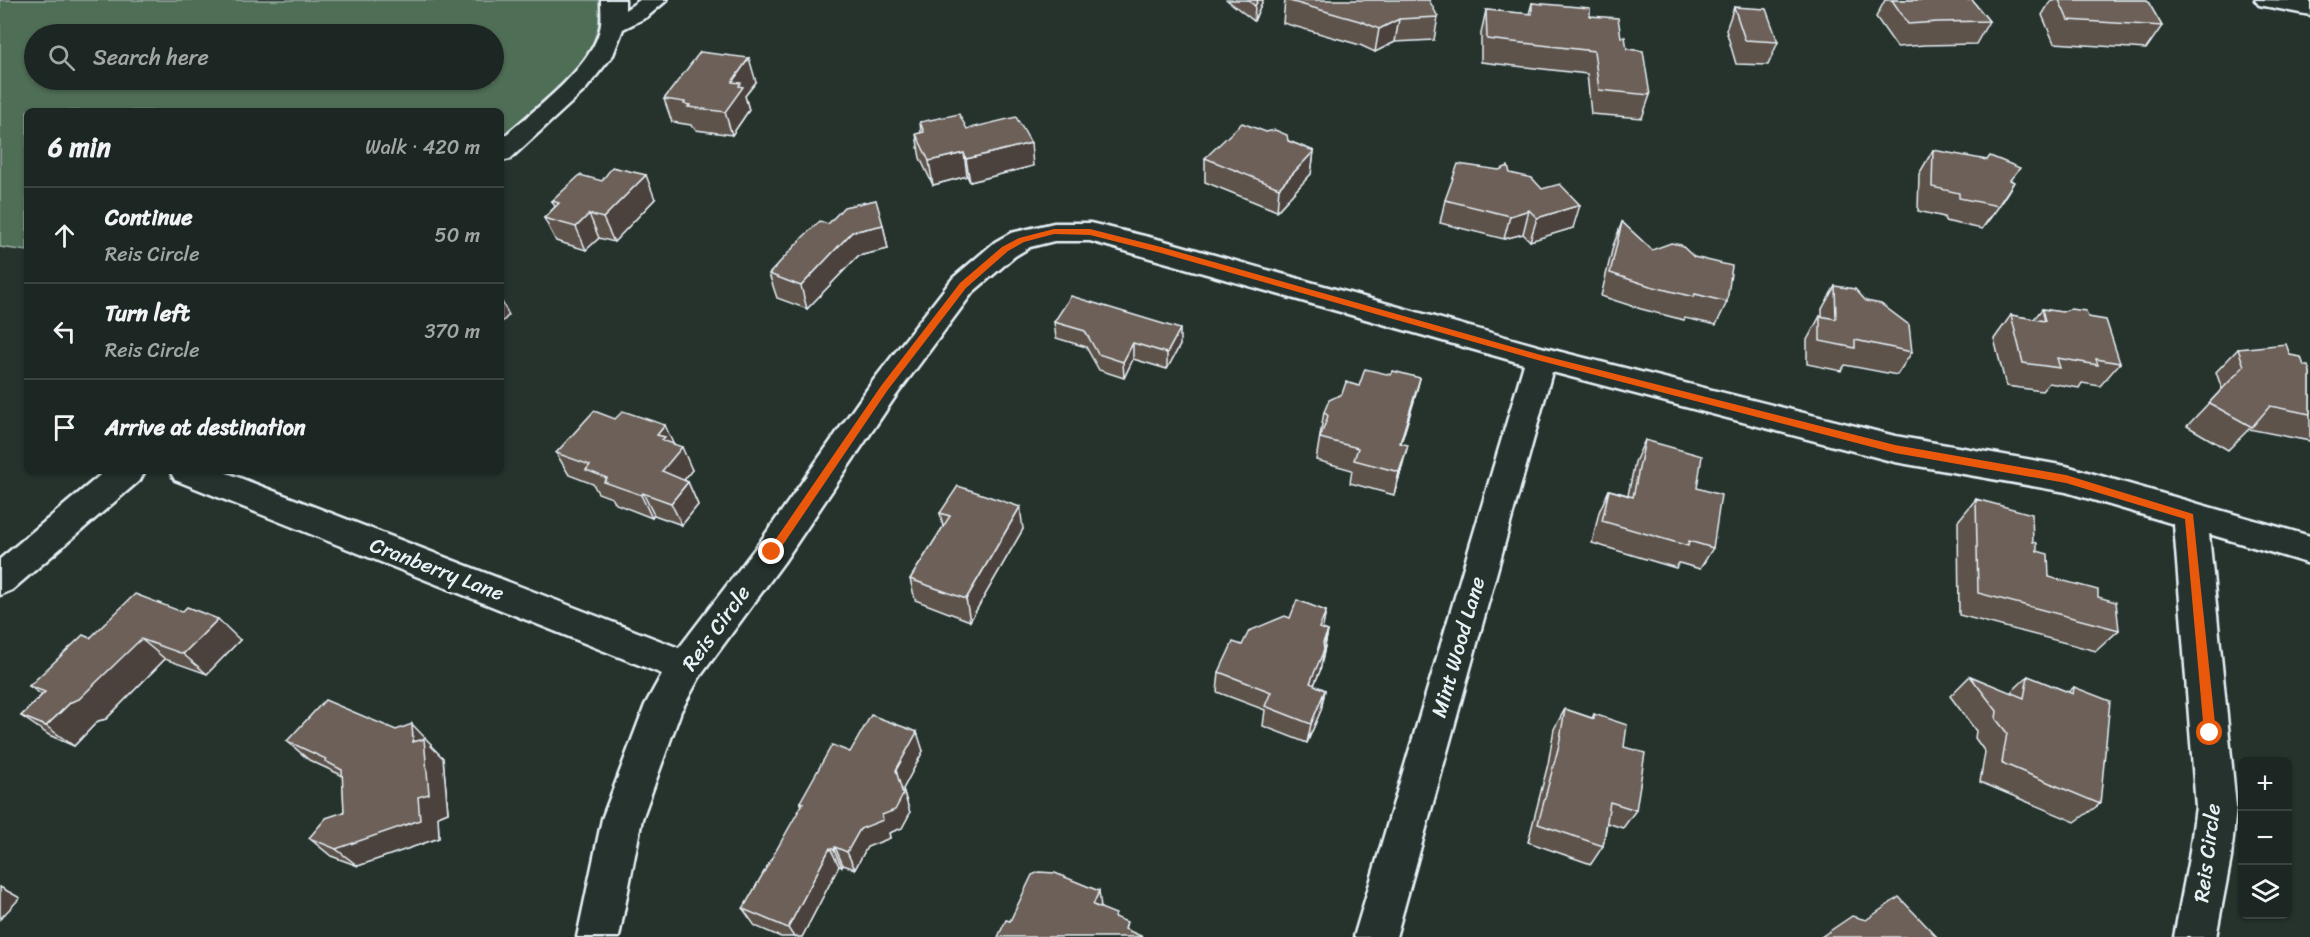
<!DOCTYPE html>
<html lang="en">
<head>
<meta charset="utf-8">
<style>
	:root { --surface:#1c2622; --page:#252e2a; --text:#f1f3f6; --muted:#a0a5a5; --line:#3a4340 }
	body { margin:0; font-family:Sriracha,sans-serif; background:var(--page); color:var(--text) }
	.controls { position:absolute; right:18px; bottom:18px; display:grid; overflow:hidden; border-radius:9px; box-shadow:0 2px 4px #0004 }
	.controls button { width:54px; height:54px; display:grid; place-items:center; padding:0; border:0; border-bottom:2px solid var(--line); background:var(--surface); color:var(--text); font:30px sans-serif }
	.stop { position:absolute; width:18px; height:18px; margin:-14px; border:4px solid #ea580c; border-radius:50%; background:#fff }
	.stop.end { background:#ea580c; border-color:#fff; box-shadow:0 2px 6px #0008 }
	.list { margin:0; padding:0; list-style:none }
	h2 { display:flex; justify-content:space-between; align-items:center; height:78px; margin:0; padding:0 24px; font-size:26px }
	h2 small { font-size:20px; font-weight:400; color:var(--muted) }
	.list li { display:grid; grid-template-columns:39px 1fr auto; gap:18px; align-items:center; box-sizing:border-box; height:96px; padding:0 24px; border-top:2px solid var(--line) }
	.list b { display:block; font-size:22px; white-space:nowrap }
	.list p { margin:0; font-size:20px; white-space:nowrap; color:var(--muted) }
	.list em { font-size:20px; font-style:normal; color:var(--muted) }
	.icon { flex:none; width:33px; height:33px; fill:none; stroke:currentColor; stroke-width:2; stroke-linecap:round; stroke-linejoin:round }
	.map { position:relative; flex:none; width:2310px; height:937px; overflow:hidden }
	.search { position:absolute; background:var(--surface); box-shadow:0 2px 4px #0004; left:24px; top:24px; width:480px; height:66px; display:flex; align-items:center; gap:15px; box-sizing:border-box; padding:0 21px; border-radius:33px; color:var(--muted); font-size:22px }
	.panel { position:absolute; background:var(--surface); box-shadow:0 2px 4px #0004; left:24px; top:108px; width:480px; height:366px; border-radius:9px }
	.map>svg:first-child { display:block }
	.green { fill:#4f6e57; stroke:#9cb0a8; stroke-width:1.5; fill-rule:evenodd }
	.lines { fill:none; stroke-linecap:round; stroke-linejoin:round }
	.minor-casing { stroke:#e8f1f8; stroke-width:5 }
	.minor { fill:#26332d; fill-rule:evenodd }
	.wall { fill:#5d534c; stroke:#e8f1f8; stroke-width:1.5 }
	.shaded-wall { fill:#4c433e; stroke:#e8f1f8; stroke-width:1.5 }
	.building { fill:#6c6058; stroke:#e8f1f8; stroke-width:1.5 }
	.route { fill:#ea580c }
	.labels { text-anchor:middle; stroke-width:6; stroke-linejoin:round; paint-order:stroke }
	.street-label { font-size:21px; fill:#e8f1f8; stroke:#26332d }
</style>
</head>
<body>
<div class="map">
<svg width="2310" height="937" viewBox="0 0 2310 937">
	<rect width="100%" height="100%" fill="#26332d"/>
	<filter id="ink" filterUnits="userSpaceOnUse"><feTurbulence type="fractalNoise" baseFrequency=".0167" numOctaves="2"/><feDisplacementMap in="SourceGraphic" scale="12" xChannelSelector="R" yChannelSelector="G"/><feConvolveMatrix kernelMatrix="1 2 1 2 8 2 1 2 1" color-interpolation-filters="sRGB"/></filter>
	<g filter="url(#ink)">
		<!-- green -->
		<path class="green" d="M 0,0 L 600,0 C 599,9 600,19 598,28 C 587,73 535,110 501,140 L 501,111 L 27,111 L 27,251 L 0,247 ZM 34,34 L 494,34 L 494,80 L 34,80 Z"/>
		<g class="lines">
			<defs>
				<g id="minor">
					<path d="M 601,0 L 625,0 L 625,10 L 640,0 L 667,0 L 647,17 L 623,29 L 613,55 L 585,90 L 510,159 L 501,161 L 501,139 C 532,111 595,67 601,24 C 602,16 601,8 601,0 Z"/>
					<path d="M 2255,0 L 2310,1 L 2310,15 L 2259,5 Z"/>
					<path d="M 1054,223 L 1090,223 L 1161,240 L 1541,347 L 1895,436 L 2066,466 L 2310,536 L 2310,564 L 2209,534 L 2236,807 L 2231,858 L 2216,937 L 2174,937 L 2189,858 L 2196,807 L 2174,524 L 2066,492 L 1895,462 L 1552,372 L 1396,937 L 1354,937 L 1524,364 L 1090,241 L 1054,241 L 1030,247 L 1015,256 L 973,292 L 895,397 L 784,562 L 699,678 L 681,711 L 642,819 L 619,937 L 577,937 L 602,819 L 645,705 L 662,674 L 175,480 L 170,471 L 222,471 L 679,648 L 760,542 L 873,381 L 953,278 L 995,242 L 1011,233 Z"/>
					<path d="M 105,471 L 145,471 L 140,480 L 12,590 L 0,595 L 0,559 Z"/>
				</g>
			</defs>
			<!-- minor casing -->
			<use href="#minor" class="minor-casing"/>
			<!-- minor -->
			<use href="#minor" class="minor"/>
		</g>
		<!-- wall -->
		<g class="wall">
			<path d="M 1227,0 L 1263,0 L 1254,21 Z"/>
			<path d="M 1285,0 L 1438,17 L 1434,40 L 1395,42 L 1375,52 L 1360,45 L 1283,23 Z"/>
			<path d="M 1885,0 L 1972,0 L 1989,21 L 1976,44 L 1925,45 L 1897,47 L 1876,17 Z"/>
			<path d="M 2051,0 L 2147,0 L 2162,26 L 2146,49 L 2054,43 L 2042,15 Z"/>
			<path d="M 1532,3 L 1590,16 L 1621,37 L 1650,95 L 1642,118 L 1591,114 L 1587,74 L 1481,62 L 1481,33 L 1486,10 L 1529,14 Z"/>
			<path d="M 1734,7 L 1778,42 L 1768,65 L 1736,64 L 1726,30 Z"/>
			<path d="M 756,82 L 745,96 L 749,110 L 732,135 L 696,130 L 695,128 L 692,127 L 691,125 L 672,122 L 664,99 Z"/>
			<path d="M 920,122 L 967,129 L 1033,166 L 970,182 L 967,176 L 933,185 L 920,158 L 916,134 L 921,133 Z"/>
			<path d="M 1266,132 L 1314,151 L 1311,174 L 1277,211 L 1205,182 L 1205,158 Z"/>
			<path d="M 1933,150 L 2012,181 L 1999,206 L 1982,229 L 1945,221 L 1944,217 L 1918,211 L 1919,174 Z"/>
			<path d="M 1510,173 L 1573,228 L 1530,241 L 1523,234 L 1504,239 L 1440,223 L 1445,200 Z"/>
			<path d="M 655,199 L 614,242 L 599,238 L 586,250 L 556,241 L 544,218 L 555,207 L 552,201 Z"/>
			<path d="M 1622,222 L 1652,250 L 1727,302 L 1716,325 L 1685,318 L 1684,320 L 1641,309 L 1601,296 L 1613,246 Z"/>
			<path d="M 828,224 L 883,225 L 888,249 L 858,256 L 807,309 L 777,298 L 769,274 Z"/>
			<path d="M 1835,286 L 1912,352 L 1897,375 L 1845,365 L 1841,371 L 1807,364 L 1807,340 L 1820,316 L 1822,317 L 1822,309 Z"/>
			<path d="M 2042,309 L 2088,317 L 2120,363 L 2100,386 L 2082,383 L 2079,388 L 2049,383 L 2042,391 L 2006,386 L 1994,339 L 2011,315 L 2034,319 Z"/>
			<path d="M 1054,322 L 1180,345 L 1167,369 L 1133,359 L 1124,378 L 1099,370 L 1086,347 L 1056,338 Z"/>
			<path d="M 2238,349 L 2290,355 L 2310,372 L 2310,441 L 2249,429 L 2228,450 L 2187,426 L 2222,389 L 2216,372 Z"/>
			<path d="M 1391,375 L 1420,378 L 1414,401 L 1401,443 L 1402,467 L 1394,495 L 1350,483 L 1352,470 L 1316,460 L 1324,412 L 1359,386 Z"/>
			<path d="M 1645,440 L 1697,488 L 1713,548 L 1700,569 L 1679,563 L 1676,568 L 1592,543 L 1599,512 L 1609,490 L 1628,495 L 1635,462 Z"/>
			<path d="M 674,444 L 692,470 L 684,480 L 688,482 L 698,505 L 682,525 L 654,515 L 652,518 L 616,504 L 612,498 L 598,493 L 593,484 L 569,475 L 556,453 Z"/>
			<path d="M 1976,499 L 2033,542 L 2049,577 L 2098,597 L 2119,630 L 2096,651 L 1959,615 L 1958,521 Z"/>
			<path d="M 940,513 L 1023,529 L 970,621 L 915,600 L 910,579 L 943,527 Z"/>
			<path d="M 1326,611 L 1322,629 L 1328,631 L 1320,671 L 1314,685 L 1325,690 L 1321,710 L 1307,743 L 1263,726 L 1265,710 L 1217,692 L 1219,672 L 1242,645 L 1290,618 Z"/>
			<path d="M 90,638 L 240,640 L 207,674 L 165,659 L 106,719 L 98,721 L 74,746 L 49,735 L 21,716 L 42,695 L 29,686 Z"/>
			<path d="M 1970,676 L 2010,693 L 2028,676 L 2068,692 L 2074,687 L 2100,804 L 2075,822 L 1980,782 L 1985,752 L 1975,738 L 1976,731 L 1950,696 Z"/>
			<path d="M 1565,709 L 1592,718 L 1594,714 L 1624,747 L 1636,810 L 1623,828 L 1607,823 L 1603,846 L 1591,864 L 1528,842 L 1548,764 L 1554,729 Z"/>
			<path d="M 396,730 L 431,744 L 431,746 L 443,758 L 448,812 L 438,816 L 439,838 L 358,866 L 331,856 L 309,838 L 344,812 L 343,777 L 339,774 L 309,760 L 287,741 Z"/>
			<path d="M 923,751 L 903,789 L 910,813 L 902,828 L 889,833 L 890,838 L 867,847 L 855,869 L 843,865 L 842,867 L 839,866 L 802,937 L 781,937 L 755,926 L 743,909 L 802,806 L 800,802 L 850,752 Z"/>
		</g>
		<!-- shaded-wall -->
		<g class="shaded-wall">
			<path d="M 1258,0 L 1263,0 L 1254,21 L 1255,6 Z"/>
			<path d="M 1399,19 L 1395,42 L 1375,52 L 1379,29 Z"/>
			<path d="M 749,58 L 756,82 L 745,96 L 749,110 L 732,135 L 725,112 L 732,82 Z"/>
			<path d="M 1031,143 L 1033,166 L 970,182 L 966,159 Z"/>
			<path d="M 1314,151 L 1311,174 L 1277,211 L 1279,188 Z"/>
			<path d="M 964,153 L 967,176 L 933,185 L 929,161 Z"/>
			<path d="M 646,175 L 655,199 L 614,242 L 603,218 Z"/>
			<path d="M 2014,182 L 1999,206 L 1982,229 L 1998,206 Z"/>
			<path d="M 1580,205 L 1573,228 L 1530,241 L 1537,218 Z"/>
			<path d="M 1529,210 L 1523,234 L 1504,239 L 1510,216 Z"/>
			<path d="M 589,214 L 599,238 L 586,250 L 576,227 Z"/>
			<path d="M 883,225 L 888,249 L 858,256 L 807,309 L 801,286 L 852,232 Z"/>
			<path d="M 501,300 L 509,315 L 501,323 Z"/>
			<path d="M 1180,329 L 1180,345 L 1167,369 L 1167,353 Z"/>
			<path d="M 1133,343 L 1133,359 L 1124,378 L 1123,362 Z"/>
			<path d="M 1420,378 L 1414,401 L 1394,465 L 1400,443 Z"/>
			<path d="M 665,425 L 675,448 L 682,447 L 692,470 L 673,494 L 662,471 L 657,435 Z"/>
			<path d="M 1408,445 L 1402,467 L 1394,495 L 1399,472 Z"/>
			<path d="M 688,482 L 698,505 L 682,525 L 671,503 Z"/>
			<path d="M 643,493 L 654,515 L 652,518 L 641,495 Z"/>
			<path d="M 1020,507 L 1023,529 L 970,621 L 966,599 Z"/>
			<path d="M 1326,611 L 1322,632 L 1319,628 Z"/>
			<path d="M 218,619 L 240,640 L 207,674 L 183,654 Z"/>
			<path d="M 1328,631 L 1320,671 L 1306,703 L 1310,683 Z"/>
			<path d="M 141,639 L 165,659 L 106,719 L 98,721 L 74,746 L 46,726 L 71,702 Z"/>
			<path d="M 1325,690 L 1321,710 L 1307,743 L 1311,724 Z"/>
			<path d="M 412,724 L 431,744 L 431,746 L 443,758 L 448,812 L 438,816 L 439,838 L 358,866 L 336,849 L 413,742 Z"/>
			<path d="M 917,732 L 923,751 L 903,789 L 910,813 L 902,828 L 889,833 L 890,838 L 867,847 L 855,869 L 847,852 L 860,829 L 882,815 L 896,770 Z"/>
			<path d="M 835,847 L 843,865 L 842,867 L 834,850 Z"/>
			<path d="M 830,848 L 839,866 L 802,937 L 794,937 L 788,928 Z"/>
			<path d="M 0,887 L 20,898 L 0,919 Z"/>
			<path d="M 1099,891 L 1101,908 L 1093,905 Z"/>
		</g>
		<!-- building -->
		<g class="building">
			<path d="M 1248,0 L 1258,0 L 1255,6 Z"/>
			<path d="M 1286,0 L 1429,0 L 1438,17 L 1399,19 L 1379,29 L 1363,22 Z"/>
			<path d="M 1892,0 L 1972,0 L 1989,21 L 1938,22 L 1908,24 Z"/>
			<path d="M 2059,0 L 2147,0 L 2162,26 L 2068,20 Z"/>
			<path d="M 1532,3 L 1590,8 L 1590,16 L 1618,18 L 1621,37 L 1625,37 L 1627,49 L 1643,51 L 1650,95 L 1599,90 L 1594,51 L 1487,39 L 1486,10 L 1532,14 Z"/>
			<path d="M 1734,7 L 1766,9 L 1778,42 L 1745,40 Z"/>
			<path d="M 700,52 L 749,58 L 732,82 L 741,83 L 739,86 L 743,87 L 725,112 L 688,107 L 690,105 L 684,104 L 685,102 L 664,99 Z"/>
			<path d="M 959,114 L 967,129 L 1016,117 L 1031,143 L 966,159 L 964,153 L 929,161 L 916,134 L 924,132 L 920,122 Z"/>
			<path d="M 1242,123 L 1266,132 L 1275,130 L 1287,135 L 1288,141 L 1314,151 L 1279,188 L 1205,158 Z"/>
			<path d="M 1933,150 L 1987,160 L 1990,156 L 2020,168 L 2010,180 L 2014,182 L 1998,206 L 1959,198 L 1959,193 L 1932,187 Z"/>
			<path d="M 1458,164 L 1499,170 L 1508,166 L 1510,173 L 1532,178 L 1542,189 L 1560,184 L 1580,205 L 1537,218 L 1529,210 L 1510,216 L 1445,200 Z"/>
			<path d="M 612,167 L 646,175 L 603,218 L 589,214 L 576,227 L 544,218 L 559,203 L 552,201 L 580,175 L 602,181 Z"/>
			<path d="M 876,200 L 883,225 L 852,232 L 801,286 L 769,274 L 803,237 L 820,221 L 828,224 L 844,207 Z"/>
			<path d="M 1622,222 L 1652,250 L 1671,243 L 1681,245 L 1694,257 L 1732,266 L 1727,302 L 1695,294 L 1694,297 L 1650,286 L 1610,273 Z"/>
			<path d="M 1835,286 L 1855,289 L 1866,301 L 1881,304 L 1909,325 L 1912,352 L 1855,340 L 1855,348 L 1820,341 L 1820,316 L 1836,319 Z"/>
			<path d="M 1071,296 L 1180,329 L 1167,353 L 1133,343 L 1123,362 L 1098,354 L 1085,331 L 1054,322 Z"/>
			<path d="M 2042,309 L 2062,312 L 2070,309 L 2086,311 L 2088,317 L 2106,320 L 2120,363 L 2096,359 L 2098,365 L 2057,358 L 2060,368 L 2023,363 L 2011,315 L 2045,321 Z"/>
			<path d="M 2286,344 L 2290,355 L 2301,357 L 2304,366 L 2308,366 L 2310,372 L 2310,414 L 2270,406 L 2252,427 L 2209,403 L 2244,366 L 2238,349 Z"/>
			<path d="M 1365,369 L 1391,375 L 1393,371 L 1420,378 L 1400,443 L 1408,445 L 1399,472 L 1354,460 L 1358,448 L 1320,438 L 1328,416 L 1324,412 L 1329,400 L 1342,394 L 1346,382 L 1359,386 Z"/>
			<path d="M 594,411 L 615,419 L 623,411 L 665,425 L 657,435 L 665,437 L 662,440 L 682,447 L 662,471 L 688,482 L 671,503 L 643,493 L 641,495 L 604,482 L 607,478 L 586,470 L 590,465 L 556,453 Z"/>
			<path d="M 1645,440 L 1702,456 L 1697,488 L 1721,495 L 1713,548 L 1689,541 L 1688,546 L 1602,521 L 1609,490 L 1633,497 Z"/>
			<path d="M 958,486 L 1020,507 L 966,599 L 910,579 L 950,516 L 940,513 Z"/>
			<path d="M 1976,499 L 2032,514 L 2033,542 L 2037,543 L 2037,551 L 2048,554 L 2049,577 L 2098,590 L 2098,597 L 2116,602 L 2119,630 L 1978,593 Z"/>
			<path d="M 135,594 L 182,612 L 187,607 L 218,619 L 183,654 L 141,639 L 79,699 L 71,702 L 46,726 L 21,716 L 45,692 L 29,686 L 83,635 L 90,638 Z"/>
			<path d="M 1297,600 L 1326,611 L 1319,628 L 1328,631 L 1323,642 L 1324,650 L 1310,683 L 1325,690 L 1311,724 L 1265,706 L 1271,692 L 1219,672 L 1233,642 L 1242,645 L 1249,631 L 1285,616 L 1290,618 Z"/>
			<path d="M 1970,676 L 2024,698 L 2028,676 L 2073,694 L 2074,687 L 2110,701 L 2100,804 L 2002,763 L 2007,733 L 1996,719 L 1997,711 Z"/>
			<path d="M 325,700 L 396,730 L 412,724 L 413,742 L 424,739 L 429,794 L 418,797 L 420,820 L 336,849 L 309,838 L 326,818 L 344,812 L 342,770 L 325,761 L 326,759 L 287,741 Z"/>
			<path d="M 1565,709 L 1594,719 L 1594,714 L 1627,725 L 1624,747 L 1645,753 L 1636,810 L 1610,802 L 1603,846 L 1538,824 L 1559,745 Z"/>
			<path d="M 871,715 L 917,732 L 896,770 L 903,795 L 895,810 L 882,815 L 883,820 L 860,829 L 847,852 L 835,847 L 834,850 L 830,848 L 788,928 L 743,909 L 803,803 L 800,802 L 832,745 L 850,752 Z"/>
			<path d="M 1039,872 L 1055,873 L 1099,891 L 1093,905 L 1116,914 L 1114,917 L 1127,922 L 1125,929 L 1143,937 L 998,937 L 1006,920 L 1010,921 L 1032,875 Z"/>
			<path d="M 1899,897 L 1937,937 L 1821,937 L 1852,916 L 1866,920 Z"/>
		</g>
	</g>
	<!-- route -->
	<path class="route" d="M 1054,229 L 1090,229 L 1161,247 L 1541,355 L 1895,445 L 2066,475 L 2193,514 L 2216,733 L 2210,738 L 2204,733 L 2185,519 L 2066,483 L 1895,453 L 1541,361 L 1161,253 L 1090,235 L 1054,234 L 1024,242 L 1008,251 L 966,288 L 887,391 L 776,555 L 769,555 L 769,549 L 881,386 L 960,283 L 1002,247 L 1019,238 Z"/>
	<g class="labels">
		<!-- street labels -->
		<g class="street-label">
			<text transform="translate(437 569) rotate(21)" y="7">Cranberry Lane</text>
			<text transform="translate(716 628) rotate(-54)" y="7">Reis Circle</text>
			<text transform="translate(1458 647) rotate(-74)" y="7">Mint Wood Lane</text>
			<text transform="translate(2207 853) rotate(-83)" y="7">Reis Circle</text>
		</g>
	</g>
</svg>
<div class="controls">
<button>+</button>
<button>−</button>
<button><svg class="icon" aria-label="layers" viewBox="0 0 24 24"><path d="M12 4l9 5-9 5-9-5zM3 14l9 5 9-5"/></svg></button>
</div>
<div class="stop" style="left:2210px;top:733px"></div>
<div class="stop end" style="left:772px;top:552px"></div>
<div class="search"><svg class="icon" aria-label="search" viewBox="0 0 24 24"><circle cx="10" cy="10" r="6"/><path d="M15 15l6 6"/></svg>Search here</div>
<section class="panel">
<h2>6 min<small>Walk · 420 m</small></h2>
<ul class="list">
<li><svg class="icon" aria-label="ahead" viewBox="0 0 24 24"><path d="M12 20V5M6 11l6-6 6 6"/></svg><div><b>Continue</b><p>Reis Circle</p></div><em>50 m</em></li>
<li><svg class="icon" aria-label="left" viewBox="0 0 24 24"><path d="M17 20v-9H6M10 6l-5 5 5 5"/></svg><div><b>Turn left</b><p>Reis Circle</p></div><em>370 m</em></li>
<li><svg class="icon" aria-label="arrive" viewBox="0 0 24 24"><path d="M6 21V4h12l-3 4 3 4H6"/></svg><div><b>Arrive at destination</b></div></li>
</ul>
</section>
</div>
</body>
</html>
